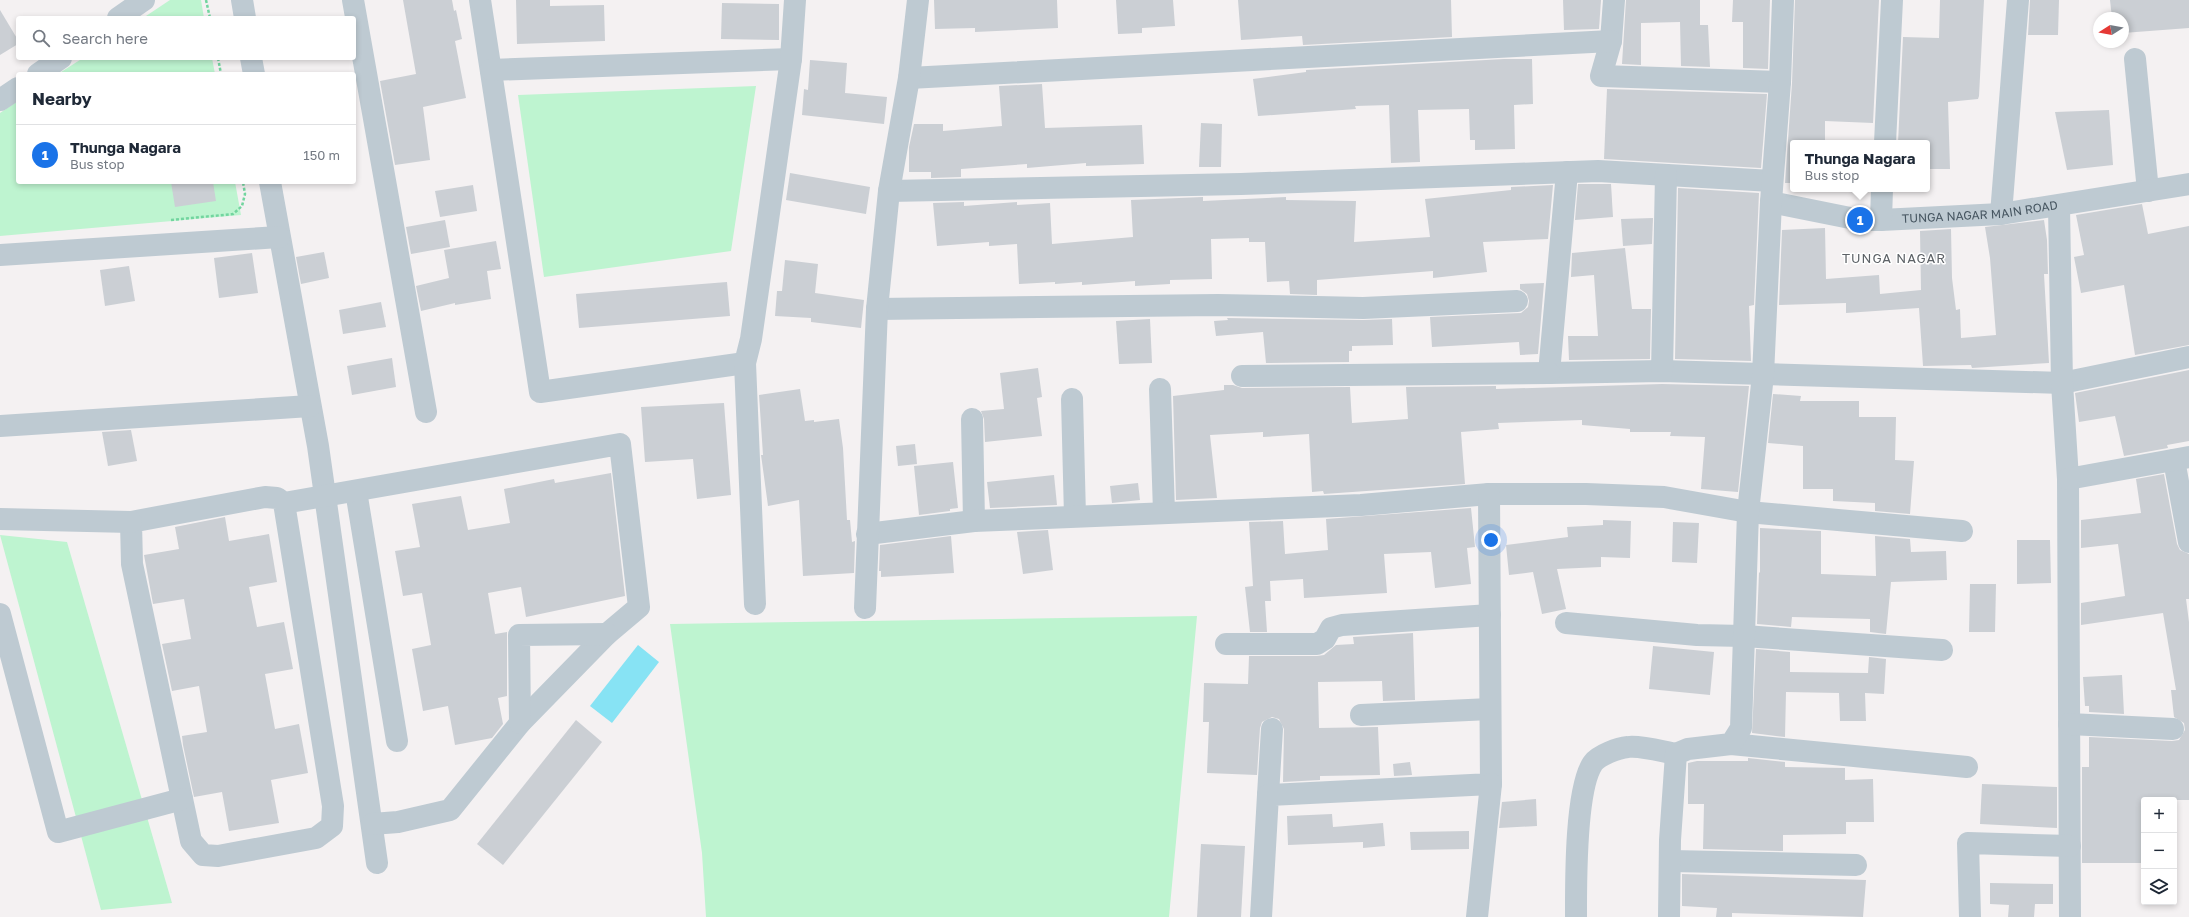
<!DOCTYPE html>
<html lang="en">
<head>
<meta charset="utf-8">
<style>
	:root { --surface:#fff; --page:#f2f2f3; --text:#1f2937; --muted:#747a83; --line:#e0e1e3; --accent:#1a73e8 }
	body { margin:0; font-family:"Golos Text",sans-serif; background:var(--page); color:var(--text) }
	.controls { position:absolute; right:12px; bottom:12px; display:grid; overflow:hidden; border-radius:4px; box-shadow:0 2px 6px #0003 }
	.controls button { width:36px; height:36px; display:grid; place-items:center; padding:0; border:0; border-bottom:1px solid var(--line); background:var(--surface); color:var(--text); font:20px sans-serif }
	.compass { position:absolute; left:2093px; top:12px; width:36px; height:36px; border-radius:50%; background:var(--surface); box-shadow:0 2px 6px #0003; rotate:259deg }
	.you { position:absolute; left:1491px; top:540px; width:14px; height:14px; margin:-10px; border:3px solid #fff; border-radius:50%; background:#1a73e8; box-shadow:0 0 0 6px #1a73e833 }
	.badge { display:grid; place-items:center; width:26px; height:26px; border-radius:50%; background:var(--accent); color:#fff; font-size:13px; font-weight:700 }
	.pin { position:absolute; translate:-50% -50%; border:2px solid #fff; box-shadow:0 1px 4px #0006 }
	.popup { position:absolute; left:1790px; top:140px; width:140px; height:52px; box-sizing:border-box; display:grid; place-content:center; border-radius:4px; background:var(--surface); filter:drop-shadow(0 1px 3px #0005); font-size:13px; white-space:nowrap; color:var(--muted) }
	.popup b { font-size:15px; color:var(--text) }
	.popup::after { content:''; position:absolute; left:50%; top:100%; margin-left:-8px; border:8px solid transparent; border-top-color:var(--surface) }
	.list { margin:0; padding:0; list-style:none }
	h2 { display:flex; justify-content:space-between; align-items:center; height:52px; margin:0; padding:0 16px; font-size:17px }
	h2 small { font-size:13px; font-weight:400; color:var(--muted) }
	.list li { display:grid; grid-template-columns:26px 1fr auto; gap:12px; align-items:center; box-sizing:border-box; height:60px; padding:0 16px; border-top:1px solid var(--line) }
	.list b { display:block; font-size:15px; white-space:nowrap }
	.list p { margin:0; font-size:13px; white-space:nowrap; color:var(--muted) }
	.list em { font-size:13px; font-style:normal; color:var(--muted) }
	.icon { flex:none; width:22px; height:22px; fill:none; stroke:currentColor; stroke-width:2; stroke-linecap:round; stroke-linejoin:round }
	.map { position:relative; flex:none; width:2189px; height:917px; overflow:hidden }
	.search { position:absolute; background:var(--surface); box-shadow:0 2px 6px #0003; left:16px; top:16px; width:340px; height:44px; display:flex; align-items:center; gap:10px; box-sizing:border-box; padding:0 14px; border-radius:4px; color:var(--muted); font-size:15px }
	.panel { position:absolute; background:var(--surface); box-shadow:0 2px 6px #0003; left:16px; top:72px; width:340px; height:112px; border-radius:4px }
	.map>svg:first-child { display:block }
	.green { fill:#bef4d0 }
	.water { fill:#87e3f4 }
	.building { fill:#cbcfd4 }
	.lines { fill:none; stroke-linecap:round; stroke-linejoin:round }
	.path { stroke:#72d59f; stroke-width:2.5; stroke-dasharray:3 2; stroke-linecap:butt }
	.minor { stroke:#becad2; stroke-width:22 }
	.labels { text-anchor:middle; stroke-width:3; stroke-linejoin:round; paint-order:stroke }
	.street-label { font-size:12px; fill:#475661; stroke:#fff }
	.neighbourhood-label { font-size:13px; letter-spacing:1px; fill:#5d6267; stroke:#fff }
</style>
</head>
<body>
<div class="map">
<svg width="2189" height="917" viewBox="0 0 2189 917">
	<rect width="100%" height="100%" fill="#f4f1f2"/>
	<!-- green -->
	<g class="green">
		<path d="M 170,0 L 201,0 L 204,18 L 143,18 Z"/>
		<path d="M 83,58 L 212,58 L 215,74 L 58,74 Z"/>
		<path d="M 756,86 L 731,251 L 544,277 L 518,95 Z"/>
		<path d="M 18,101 L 18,182 L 235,182 L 241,215 L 0,236 L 0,113 Z"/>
		<path d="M 0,535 L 67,542 L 172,903 L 101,910 Z"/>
		<path d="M 1197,616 L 1169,917 L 706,917 L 702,853 L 670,624 Z"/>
	</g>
	<!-- water -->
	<path class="water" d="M 638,645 L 659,662 L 612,723 L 590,706 Z"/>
	<!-- building -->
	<g class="building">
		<path d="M 403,0 L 452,0 L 454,11 L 456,10 L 462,39 L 455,41 L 466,98 L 423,107 L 430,160 L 395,165 L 380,81 L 416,74 Z"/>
		<path d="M 516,0 L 550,0 L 550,6 L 604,5 L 605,41 L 517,44 Z"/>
		<path d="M 934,0 L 1057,0 L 1058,28 L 975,32 L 975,28 L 935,29 Z"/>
		<path d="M 1116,0 L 1173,0 L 1175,26 L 1142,28 L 1142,33 L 1118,34 Z"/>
		<path d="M 1238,0 L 1451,0 L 1452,37 L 1303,45 L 1302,36 L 1241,40 Z"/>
		<path d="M 1563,0 L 1601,0 L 1599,29 L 1564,30 Z"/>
		<path d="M 1626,0 L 1700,0 L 1700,25 L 1708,25 L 1710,67 L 1681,66 L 1680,22 L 1641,23 L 1641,65 L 1622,64 Z"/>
		<path d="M 1733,0 L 1770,0 L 1768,69 L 1743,68 L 1743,22 L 1732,22 Z"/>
		<path d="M 1795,0 L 1879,0 L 1873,123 L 1825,121 L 1825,143 L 1793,143 L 1793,183 L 1785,183 L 1792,83 Z"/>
		<path d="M 1940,0 L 1984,0 L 1979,96 L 1978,99 L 1948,102 L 1950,169 L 1927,169 L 1927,143 L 1898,143 L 1903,37 L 1939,38 Z"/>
		<path d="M 2030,0 L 2059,0 L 2058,35 L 2028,35 Z"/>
		<path d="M 2110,0 L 2189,0 L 2189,28 L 2123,33 L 2123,18 L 2112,18 Z"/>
		<path d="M 722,3 L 779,4 L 779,40 L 721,39 Z"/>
		<path d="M 0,10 L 18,40 L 18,44 L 0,55 Z"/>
		<path d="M 1504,59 L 1532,59 L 1533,104 L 1514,105 L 1515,149 L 1475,150 L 1475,140 L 1470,140 L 1469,109 L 1418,110 L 1420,162 L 1391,163 L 1389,105 L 1355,106 L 1356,109 L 1258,116 L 1253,79 L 1306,72 L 1306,70 Z"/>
		<path d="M 810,60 L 847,63 L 845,93 L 887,97 L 884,124 L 802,115 L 804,89 L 808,90 Z"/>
		<path d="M 1042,84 L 1045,128 L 1142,125 L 1144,164 L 1086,166 L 1086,163 L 1027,168 L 1027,164 L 961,169 L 961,177 L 931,178 L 931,172 L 909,172 L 909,147 L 914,124 L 943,124 L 943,131 L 1002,126 L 999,86 Z"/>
		<path d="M 1607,89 L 1767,94 L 1761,168 L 1604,159 Z"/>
		<path d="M 2109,110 L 2113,165 L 2067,170 L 2055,112 Z"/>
		<path d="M 1201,123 L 1222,124 L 1221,167 L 1199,167 Z"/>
		<path d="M 790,173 L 870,187 L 866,214 L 786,200 Z"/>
		<path d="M 171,182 L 213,182 L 216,201 L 175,207 Z"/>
		<path d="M 1578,184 L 1611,184 L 1613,217 L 1575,220 Z"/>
		<path d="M 473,185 L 477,211 L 440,217 L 435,191 Z"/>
		<path d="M 1553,185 L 1548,239 L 1483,242 L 1487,272 L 1433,278 L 1433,271 L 1317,280 L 1317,295 L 1290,294 L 1289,281 L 1267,282 L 1265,242 L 1249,242 L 1249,238 L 1211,239 L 1212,279 L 1170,280 L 1170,284 L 1135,286 L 1135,281 L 1082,285 L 1082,282 L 1055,284 L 1055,282 L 1019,284 L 1017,244 L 989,246 L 989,242 L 937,246 L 933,203 L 964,202 L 964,206 L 1017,202 L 1017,205 L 1050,203 L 1052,244 L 1133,237 L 1131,200 L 1203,197 L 1203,201 L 1286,197 L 1286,200 L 1356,201 L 1354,242 L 1430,237 L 1425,199 L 1511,190 L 1511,187 Z"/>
		<path d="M 1678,188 L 1759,193 L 1754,305 L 1749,306 L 1751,361 L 1675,359 Z"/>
		<path d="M 2142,204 L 2148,234 L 2189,226 L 2189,345 L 2135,355 L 2124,285 L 2081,293 L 2074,257 L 2084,255 L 2076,215 Z"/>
		<path d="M 1653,218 L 1652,244 L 1623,246 L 1621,219 Z"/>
		<path d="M 445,220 L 450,247 L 411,254 L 406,227 Z"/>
		<path d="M 2044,220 L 2047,240 L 2048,274 L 2044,274 L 2049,363 L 1972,368 L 1971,365 L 1923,366 L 1919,308 L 1846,313 L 1846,303 L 1779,305 L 1782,230 L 1825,228 L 1826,279 L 1879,275 L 1880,294 L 1921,290 L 1920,231 L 1951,229 L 1952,278 L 1956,310 L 1960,309 L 1961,338 L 1996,335 L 1990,258 L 1985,227 Z"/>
		<path d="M 496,241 L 501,269 L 487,271 L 491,299 L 455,305 L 455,303 L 421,311 L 416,286 L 449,278 L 444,250 Z"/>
		<path d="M 1625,248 L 1632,309 L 1651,309 L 1650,359 L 1569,360 L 1568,336 L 1598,336 L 1594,275 L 1571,277 L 1572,253 Z"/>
		<path d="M 324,252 L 329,278 L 301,284 L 296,257 Z"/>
		<path d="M 252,253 L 258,293 L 219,298 L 214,258 Z"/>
		<path d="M 785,260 L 818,264 L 815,293 L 864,300 L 861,328 L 811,322 L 811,318 L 775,316 L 777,291 L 782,291 Z"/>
		<path d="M 129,266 L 135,301 L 105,306 L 100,270 Z"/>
		<path d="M 727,282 L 730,316 L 579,328 L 576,294 Z"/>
		<path d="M 1544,283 L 1538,354 L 1520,355 L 1519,342 L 1432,347 L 1430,317 L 1521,313 L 1528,307 L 1529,301 L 1527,294 L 1520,289 L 1520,284 Z"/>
		<path d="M 381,302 L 386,327 L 343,334 L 339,310 Z"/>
		<path d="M 1227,318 L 1363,320 L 1392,319 L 1393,345 L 1352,346 L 1352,351 L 1349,351 L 1349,362 L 1266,363 L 1263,332 L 1216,336 L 1214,321 L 1228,320 Z"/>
		<path d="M 1150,319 L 1152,363 L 1119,364 L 1116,321 Z"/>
		<path d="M 392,358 L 396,387 L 352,395 L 347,366 Z"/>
		<path d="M 1038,368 L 1042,397 L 1037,398 L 1042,436 L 985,442 L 984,419 L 981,411 L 1004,409 L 1000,373 Z"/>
		<path d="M 2189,370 L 2189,441 L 2167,445 L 2168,448 L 2124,456 L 2115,416 L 2079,422 L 2075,393 Z"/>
		<path d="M 1662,384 L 1749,386 L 1738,492 L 1701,489 L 1705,437 L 1670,436 L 1671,432 L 1630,432 L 1630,429 L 1582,425 L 1582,420 L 1498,423 L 1499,429 L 1461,432 L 1465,484 L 1324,494 L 1323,491 L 1312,492 L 1309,434 L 1263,437 L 1263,432 L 1210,435 L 1217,498 L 1176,500 L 1173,396 L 1224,390 L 1224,385 L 1233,385 L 1242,388 L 1350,387 L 1352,423 L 1408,419 L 1406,387 L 1496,386 L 1496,389 Z"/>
		<path d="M 800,389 L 805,421 L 814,420 L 814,422 L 839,419 L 843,448 L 847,520 L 850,520 L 852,542 L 855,541 L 854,573 L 803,576 L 799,500 L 768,506 L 762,462 L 761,455 L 763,455 L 759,395 Z"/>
		<path d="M 1773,394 L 1801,396 L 1800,401 L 1859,401 L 1859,417 L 1896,417 L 1895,460 L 1914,461 L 1910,514 L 1875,511 L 1875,503 L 1833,501 L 1833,489 L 1803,489 L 1803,446 L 1768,443 Z"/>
		<path d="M 724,403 L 731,495 L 697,499 L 693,459 L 645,462 L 641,407 Z"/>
		<path d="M 131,430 L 137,461 L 108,466 L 102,432 Z"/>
		<path d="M 915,444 L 917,464 L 898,466 L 896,446 Z"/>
		<path d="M 953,462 L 958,508 L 950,509 L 950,511 L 919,515 L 914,466 Z"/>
		<path d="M 611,473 L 625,596 L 526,617 L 521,587 L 488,593 L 495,634 L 507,632 L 507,696 L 498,698 L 503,724 L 492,738 L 455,745 L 448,706 L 423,711 L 412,649 L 431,645 L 422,593 L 403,596 L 395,551 L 420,547 L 412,504 L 461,496 L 468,530 L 510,523 L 504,489 L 554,479 L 555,483 Z"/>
		<path d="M 2164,474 L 2177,544 L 2180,550 L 2189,554 L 2189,599 L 2186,599 L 2189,622 L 2189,800 L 2144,800 L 2144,863 L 2082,863 L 2082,767 L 2089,767 L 2089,737 L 2172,741 L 2179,740 L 2185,730 L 2184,723 L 2174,717 L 2171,690 L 2176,690 L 2163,613 L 2081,625 L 2081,603 L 2125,596 L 2118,544 L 2081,548 L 2081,520 L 2141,513 L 2136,479 Z"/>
		<path d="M 1054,475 L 1057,505 L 990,508 L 987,482 Z"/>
		<path d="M 1138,483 L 1140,500 L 1112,503 L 1110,486 Z"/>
		<path d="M 1471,508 L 1475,547 L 1467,548 L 1471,584 L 1435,588 L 1431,552 L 1384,554 L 1387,593 L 1304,598 L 1303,579 L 1270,581 L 1271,601 L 1265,601 L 1267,632 L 1250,632 L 1245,587 L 1253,586 L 1249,522 L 1283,521 L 1285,554 L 1328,550 L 1326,519 Z"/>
		<path d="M 225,517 L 229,541 L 269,534 L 277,582 L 249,587 L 257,627 L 284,622 L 293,669 L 265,674 L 275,729 L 299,724 L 308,773 L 271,780 L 279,823 L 229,831 L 222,792 L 194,797 L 183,745 L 182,736 L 207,732 L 199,686 L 172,691 L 162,644 L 191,639 L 184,599 L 153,604 L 144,555 L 179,549 L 175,527 Z"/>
		<path d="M 1603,520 L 1631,521 L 1630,558 L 1601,557 L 1601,567 L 1557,569 L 1566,609 L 1542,614 L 1533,572 L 1509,575 L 1506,545 L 1568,537 L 1567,527 L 1603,525 Z"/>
		<path d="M 1673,522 L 1699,523 L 1697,563 L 1672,562 Z"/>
		<path d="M 1760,528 L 1821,531 L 1821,574 L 1876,576 L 1875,536 L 1910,539 L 1911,552 L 1946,551 L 1947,580 L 1891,582 L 1886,634 L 1870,632 L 1870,619 L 1792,617 L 1791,627 L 1757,624 L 1759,572 L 1760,573 Z"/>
		<path d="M 1048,530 L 1053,570 L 1023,574 L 1017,532 Z"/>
		<path d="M 951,536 L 954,573 L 881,577 L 881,571 L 879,571 L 880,545 Z"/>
		<path d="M 2017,540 L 2050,540 L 2051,583 L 2017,584 Z"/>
		<path d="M 1970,584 L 1996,584 L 1995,632 L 1969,632 Z"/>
		<path d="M 1413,633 L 1415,700 L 1383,701 L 1382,681 L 1318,682 L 1319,728 L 1378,727 L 1380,775 L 1320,776 L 1320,780 L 1283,782 L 1284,729 L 1279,719 L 1272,717 L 1262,722 L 1260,728 L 1257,775 L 1207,773 L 1209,722 L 1203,722 L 1204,683 L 1248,684 L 1249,656 L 1317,656 L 1324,655 L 1336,645 L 1354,644 L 1353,637 Z"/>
		<path d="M 1653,646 L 1714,652 L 1710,695 L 1649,689 Z"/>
		<path d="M 1756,649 L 1790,652 L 1790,672 L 1868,673 L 1869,657 L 1886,659 L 1884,694 L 1865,693 L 1866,721 L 1840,721 L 1839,693 L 1786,692 L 1785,737 L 1752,733 Z"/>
		<path d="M 2122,675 L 2124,714 L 2089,712 L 2089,706 L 2085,706 L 2083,677 Z"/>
		<path d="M 576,720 L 602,742 L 503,865 L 477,844 Z"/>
		<path d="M 1748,758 L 1785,762 L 1785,767 L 1845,768 L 1845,780 L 1873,779 L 1874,822 L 1846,822 L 1846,834 L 1783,835 L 1783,851 L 1703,849 L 1704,804 L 1688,804 L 1688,763 L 1697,761 L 1748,761 Z"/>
		<path d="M 1410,762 L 1412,775 L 1394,776 L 1393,764 Z"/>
		<path d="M 1982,784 L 2057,787 L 2057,828 L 1980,824 Z"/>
		<path d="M 1536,799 L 1537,826 L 1499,828 L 1502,802 Z"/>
		<path d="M 1332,814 L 1333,827 L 1383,823 L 1385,846 L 1363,848 L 1363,842 L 1288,845 L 1287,816 Z"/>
		<path d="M 1469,831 L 1469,849 L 1411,850 L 1410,832 Z"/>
		<path d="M 1201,844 L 1245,846 L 1241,917 L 1197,917 Z"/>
		<path d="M 1682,874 L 1866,880 L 1863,917 L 1732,913 L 1732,917 L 1716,917 L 1717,908 L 1682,906 Z"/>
		<path d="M 1990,883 L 2053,884 L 2053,904 L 2035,904 L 2034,917 L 2008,917 L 2009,905 L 1990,904 Z"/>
	</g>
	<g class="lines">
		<!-- path -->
		<g class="path">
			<path d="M 206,0 L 210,18"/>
			<path d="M 218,58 L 221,74"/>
			<path d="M 171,220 L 233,214 L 242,206 L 245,194 L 243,182"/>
		</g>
		<!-- minor -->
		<g class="minor">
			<path d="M 242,0 L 245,18"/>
			<path d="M 353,0 L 426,412"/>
			<path d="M 480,0 L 540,392 L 745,363"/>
			<path d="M 1614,0 L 1611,41 L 1601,76 L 1780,82"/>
			<path d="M 118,18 L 144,0"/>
			<path d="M 251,58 L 254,74"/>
			<path d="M 2135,59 L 2148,191"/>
			<path d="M 491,70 L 791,59"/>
			<path d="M 38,74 L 61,58"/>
			<path d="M 909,78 L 1611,41"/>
			<path d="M 0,100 L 18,88"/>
			<path d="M 1885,143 L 1892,0"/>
			<path d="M 1567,172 L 1549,373 L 1662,371 L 2062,383 L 2189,357"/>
			<path d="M 270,182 L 318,446 L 377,863"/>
			<path d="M 889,191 L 1241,184 L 1598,171 L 1772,181"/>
			<path id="s1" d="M 1771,202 L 1860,220 L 1881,220 L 2001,214 L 2189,184"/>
			<path d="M 2059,206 L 2062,383 L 2068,479 L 2070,917"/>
			<path d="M 2001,214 L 2018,0"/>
			<path d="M 1881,220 L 1882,189"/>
			<path d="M 0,255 L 279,237"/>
			<path d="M 877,309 L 1218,305 L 1363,308 L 1517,301"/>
			<path d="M 1662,371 L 1666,175"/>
			<path d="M 1242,376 L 1549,373"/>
			<path d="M 1160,389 L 1164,512"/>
			<path d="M 1072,399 L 1075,516"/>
			<path d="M 972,419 L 974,521"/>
			<path d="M 0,426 L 310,406"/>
			<path d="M 2174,460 L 2189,542"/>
			<path d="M 2068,479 L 2189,457"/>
			<path d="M 356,491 L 397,741"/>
			<path d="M 284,503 L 277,498 L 265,497 L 131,522 L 132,564 L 191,841 L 203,855 L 218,856 L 316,838 L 332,826 L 333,806 L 284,503 L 620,444 L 639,607 L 607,634 L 520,723 L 450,810 L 398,822 L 372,824"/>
			<path d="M 0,519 L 131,522"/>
			<path d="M 867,534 L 974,521 L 1361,505 L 1489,494 L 1586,494 L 1664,497 L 1748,512 L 1962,531"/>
			<path d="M 755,604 L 745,363 L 751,339 L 791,59 L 795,0"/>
			<path d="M 865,608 L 877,309 L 889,191 L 909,78 L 918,0"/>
			<path d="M 0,614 L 58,832 L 182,799"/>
			<path d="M 1566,623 L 1697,635 L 1744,636 L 1942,650"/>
			<path d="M 1226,644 L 1317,644 L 1325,639 L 1331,628 L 1342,625 L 1490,615"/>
			<path d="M 1361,715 L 1490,709"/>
			<path d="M 520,723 L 519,635 L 607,634"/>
			<path d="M 2069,724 L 2173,729"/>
			<path d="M 1731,744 L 1967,767"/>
			<path d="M 1268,795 L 1272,729"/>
			<path d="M 1671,861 L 1856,865"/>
			<path d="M 1261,917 L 1268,795 L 1491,784 L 1489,494"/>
			<path d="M 1477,917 L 1491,784"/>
			<path d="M 1576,917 C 1576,884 1575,789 1593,763 C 1599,755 1618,748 1628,747 C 1640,745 1664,752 1676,754"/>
			<path d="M 1669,917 L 1670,840 L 1676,754 L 1688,749 L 1731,744 L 1741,728 L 1748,512 L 1763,375 L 1771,202 L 1780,82 L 1783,0"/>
			<path d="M 1970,917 L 1968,843 L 2070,846"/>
		</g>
	</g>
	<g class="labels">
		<!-- street labels -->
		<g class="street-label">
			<text dy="4" stroke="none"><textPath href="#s1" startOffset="211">TUNGA NAGAR MAIN ROAD</textPath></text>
		</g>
		<!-- neighbourhood labels -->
		<g class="neighbourhood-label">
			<text x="1894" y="263">TUNGA NAGAR</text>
		</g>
	</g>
</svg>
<div class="controls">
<button>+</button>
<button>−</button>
<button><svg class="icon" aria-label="layers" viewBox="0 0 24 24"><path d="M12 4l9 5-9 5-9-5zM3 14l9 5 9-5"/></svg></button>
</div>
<svg class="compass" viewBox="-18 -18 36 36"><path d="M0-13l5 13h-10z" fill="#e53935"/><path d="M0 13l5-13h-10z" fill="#747a83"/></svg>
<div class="you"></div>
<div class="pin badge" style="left:1860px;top:220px">1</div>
<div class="popup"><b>Thunga Nagara</b>Bus stop</div>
<div class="search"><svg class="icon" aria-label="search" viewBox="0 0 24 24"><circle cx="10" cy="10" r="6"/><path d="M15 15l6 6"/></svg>Search here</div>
<section class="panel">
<h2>Nearby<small></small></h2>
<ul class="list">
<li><span class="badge">1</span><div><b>Thunga Nagara</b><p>Bus stop</p></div><em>150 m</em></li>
</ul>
</section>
</div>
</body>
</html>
